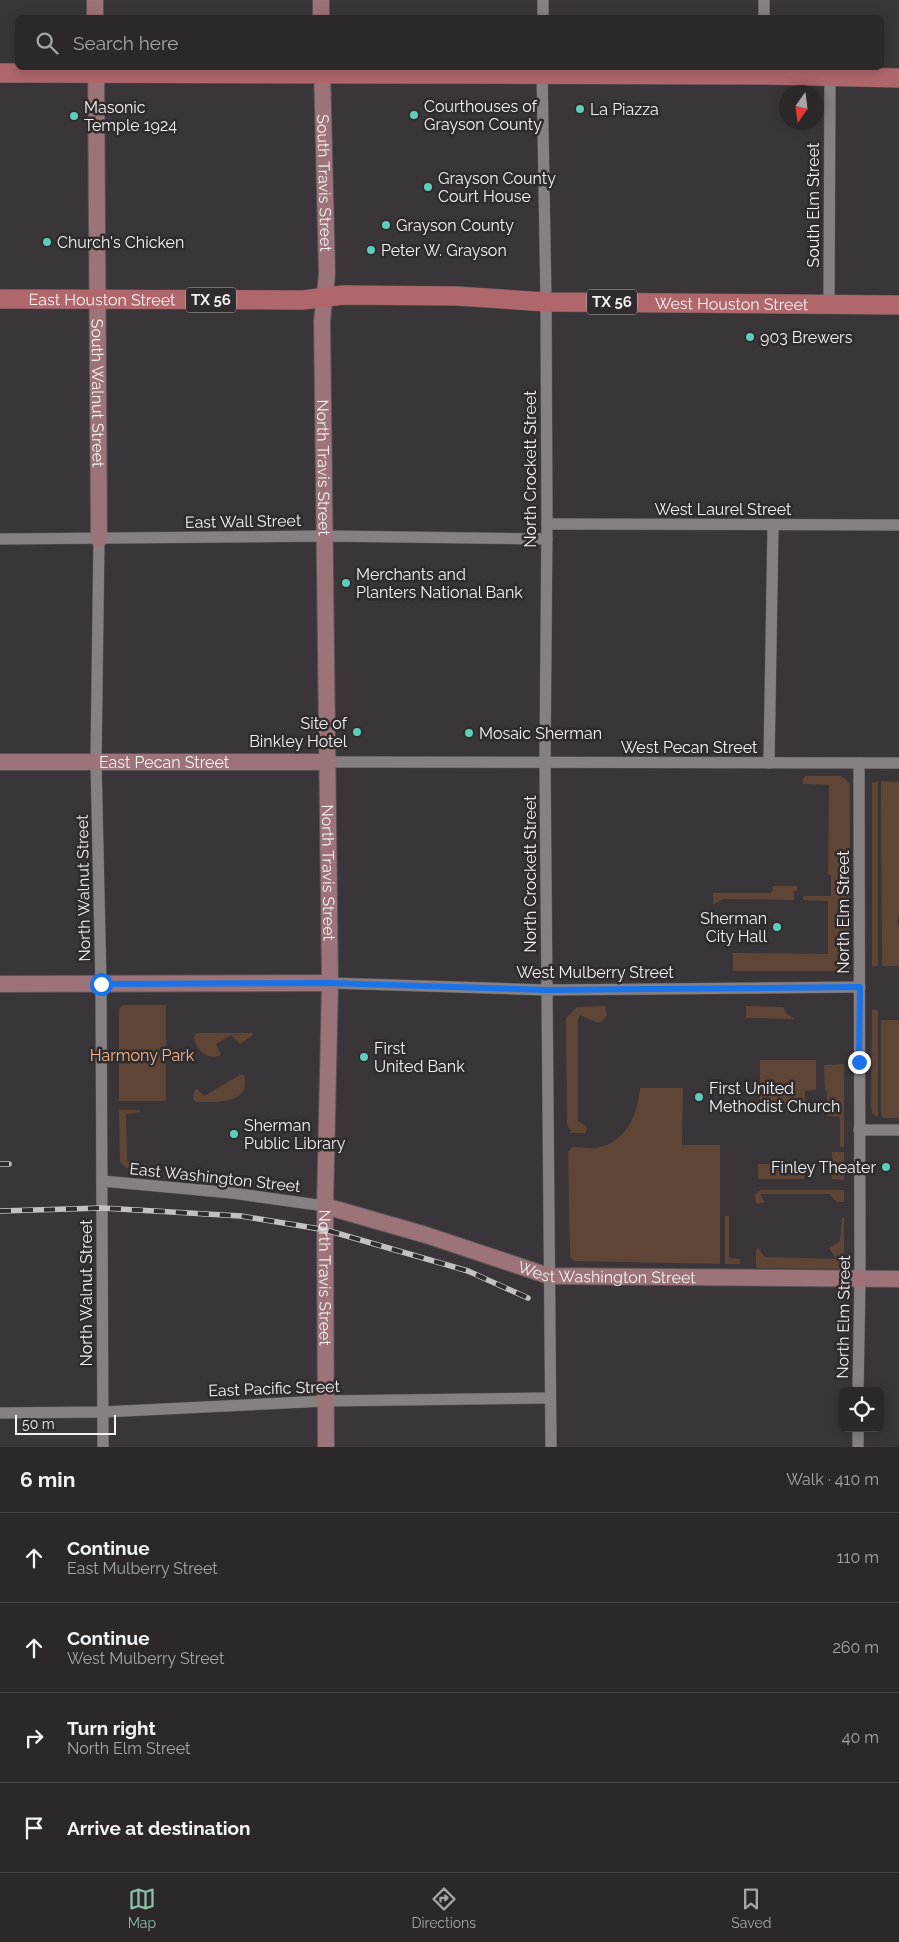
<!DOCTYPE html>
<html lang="en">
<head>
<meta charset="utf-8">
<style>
	:root { --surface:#2c282a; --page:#383436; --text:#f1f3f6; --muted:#a6a6a8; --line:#484447; --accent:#8abfa5 }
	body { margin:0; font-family:Raleway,sans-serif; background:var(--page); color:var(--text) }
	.controls { position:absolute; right:15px; bottom:15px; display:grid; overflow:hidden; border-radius:8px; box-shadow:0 2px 12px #0003 }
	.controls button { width:45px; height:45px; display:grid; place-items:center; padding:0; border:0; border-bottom:1px solid var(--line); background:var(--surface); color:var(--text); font:25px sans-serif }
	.compass { position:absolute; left:779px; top:85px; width:45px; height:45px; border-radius:50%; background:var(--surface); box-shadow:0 2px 12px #0003; rotate:194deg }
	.scale { position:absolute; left:15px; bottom:12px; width:101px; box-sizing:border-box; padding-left:5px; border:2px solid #f4f0f2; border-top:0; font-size:14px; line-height:18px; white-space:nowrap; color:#f4f0f2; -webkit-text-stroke:4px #302b2d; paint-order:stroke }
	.stop { position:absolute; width:15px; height:15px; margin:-11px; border:4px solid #1a73e8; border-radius:50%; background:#fff }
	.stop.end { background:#1a73e8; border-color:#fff; box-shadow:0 1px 5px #0008 }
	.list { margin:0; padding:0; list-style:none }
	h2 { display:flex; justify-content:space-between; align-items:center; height:65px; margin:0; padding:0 20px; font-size:21px }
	h2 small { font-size:16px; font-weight:400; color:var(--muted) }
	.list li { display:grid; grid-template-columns:32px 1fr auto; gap:15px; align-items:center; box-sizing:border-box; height:90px; padding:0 20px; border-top:1px solid var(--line) }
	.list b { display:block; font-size:19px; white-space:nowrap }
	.list p { margin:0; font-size:16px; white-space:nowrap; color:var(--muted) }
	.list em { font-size:16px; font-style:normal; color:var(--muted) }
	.icon { flex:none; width:28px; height:28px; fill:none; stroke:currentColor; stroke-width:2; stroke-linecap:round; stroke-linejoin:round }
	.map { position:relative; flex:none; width:899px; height:1447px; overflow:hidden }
	.search { position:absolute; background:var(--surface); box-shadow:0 2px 12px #0003; left:15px; right:15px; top:15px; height:55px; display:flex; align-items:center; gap:12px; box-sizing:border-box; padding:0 18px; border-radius:8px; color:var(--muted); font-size:19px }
	.sheet { height:425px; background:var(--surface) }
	nav { display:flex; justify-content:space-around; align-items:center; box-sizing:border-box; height:70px; border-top:1px solid var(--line); background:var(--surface); font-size:14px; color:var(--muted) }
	nav a { display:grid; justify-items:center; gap:2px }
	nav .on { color:var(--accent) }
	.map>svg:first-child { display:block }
	.green { fill:#5f4535 }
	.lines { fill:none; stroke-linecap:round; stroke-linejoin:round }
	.street-casing { stroke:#585356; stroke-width:12 }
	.secondary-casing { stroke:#585356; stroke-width:18 }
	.primary-casing { stroke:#585356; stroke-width:20 }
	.street { stroke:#868083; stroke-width:11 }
	.secondary { stroke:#9b7378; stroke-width:16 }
	.primary { stroke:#b0676c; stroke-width:19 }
	.rail-casing { stroke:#c5c1c3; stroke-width:5.5 }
	.rail { stroke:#302b2d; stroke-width:4; stroke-dasharray:11; stroke-linecap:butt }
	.route { stroke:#1a73e8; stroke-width:6 }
	.poi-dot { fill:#5dceb9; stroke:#302b2d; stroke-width:2 }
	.labels { text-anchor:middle; stroke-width:5; stroke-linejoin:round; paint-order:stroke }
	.shield { fill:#302b2d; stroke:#b9b5b7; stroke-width:1 }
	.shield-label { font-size:15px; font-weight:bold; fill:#f4f0f2 }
	.poi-label { font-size:16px; fill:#f4f0f2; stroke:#302b2d; text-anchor:start }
	.street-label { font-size:16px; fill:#f4f0f2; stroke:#302b2d }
	.park-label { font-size:16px; fill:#f4b590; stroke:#302b2d }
</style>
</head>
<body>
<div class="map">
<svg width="899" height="1447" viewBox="0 0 899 1447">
	<rect width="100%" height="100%" fill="#3a3538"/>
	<!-- green -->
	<g class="green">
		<path d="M 805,776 L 841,776 L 846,779 L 850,785 L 850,968 L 848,971 L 733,971 L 733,953 L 828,954 L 828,901 L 803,900 L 803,896 L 831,896 L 831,875 L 828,875 L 829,785 L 803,784 L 802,779 Z"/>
		<path d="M 878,781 L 878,966 L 872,966 L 872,783 Z"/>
		<path d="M 881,781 L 899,782 L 899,915 L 897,923 L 899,926 L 899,966 L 882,966 Z"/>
		<path d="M 772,886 L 797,886 L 797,891 L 794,891 L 794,900 L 723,899 L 713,905 L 713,893 L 770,893 L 773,890 Z"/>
		<path d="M 123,1005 L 166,1005 L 166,1101 L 119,1101 L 119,1009 Z"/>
		<path d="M 605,1006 L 607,1016 L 601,1022 L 595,1022 L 580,1015 L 578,1020 L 578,1121 L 586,1126 L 587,1130 L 585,1133 L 570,1133 L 571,1130 L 567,1126 L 566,1018 L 577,1007 Z"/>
		<path d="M 746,1006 L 783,1007 L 787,1014 L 795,1019 L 746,1018 Z"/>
		<path d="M 872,1009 L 878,1010 L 878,1115 L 876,1117 L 872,1113 L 871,1106 Z"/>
		<path d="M 881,1020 L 899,1020 L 899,1118 L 883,1118 L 881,1114 Z"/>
		<path d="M 196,1033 L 252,1033 L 253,1035 L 240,1044 L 231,1035 L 216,1044 L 221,1055 C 207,1061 195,1050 194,1036 Z"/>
		<path d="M 760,1060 L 816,1060 L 816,1090 L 805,1091 L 805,1104 L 760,1104 Z"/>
		<path d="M 844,1064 L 844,1147 L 840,1147 L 840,1117 L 827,1116 L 827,1091 L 825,1091 L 824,1065 Z"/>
		<path d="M 240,1075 L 244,1075 C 253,1105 214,1102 196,1102 L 193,1099 L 195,1090 L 197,1089 L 204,1096 Z"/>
		<path d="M 640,1088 L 683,1088 L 682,1145 L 720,1145 L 720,1264 L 574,1261 L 570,1257 L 568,1152 L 572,1147 C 580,1147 589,1149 596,1148 C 626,1143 638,1114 640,1088 Z"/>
		<path d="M 119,1110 L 139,1110 L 141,1112 L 126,1114 L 127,1161 L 137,1162 L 138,1166 L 137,1169 L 126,1168 L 120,1162 Z"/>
		<path d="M 832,1152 L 844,1152 L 844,1180 L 832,1179 Z"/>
		<rect x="758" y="1164" width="46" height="15"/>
		<path d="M 761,1190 L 844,1190 L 844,1202 L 837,1202 L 829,1194 L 760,1194 L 765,1202 L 759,1204 L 756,1203 L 755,1194 Z"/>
		<path d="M 725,1216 L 729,1216 L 729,1258 L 740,1259 L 740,1264 L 725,1264 Z"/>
		<path d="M 842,1218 L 844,1218 L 844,1267 L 839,1269 L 758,1268 L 756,1266 L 756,1250 L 758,1248 L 765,1257 L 836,1259 L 829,1248 L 840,1241 Z"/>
	</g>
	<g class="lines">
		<defs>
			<g id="street">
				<path d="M 543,18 L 543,0"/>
				<path d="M 764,18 L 764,0"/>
				<path d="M 542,69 L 546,302 L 547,524 L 545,763 L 551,1447"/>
				<path d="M 829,304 L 830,77"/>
				<path d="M 547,524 L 899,525"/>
				<path d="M 0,539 L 326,536 L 547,539"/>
				<path d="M 99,539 L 96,761 L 101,984 L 103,1447"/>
				<path d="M 329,762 L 899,763"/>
				<path d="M 769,763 L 773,526"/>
				<path d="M 330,983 L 547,990 L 860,987"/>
				<path d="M 859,1130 L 899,1130"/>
				<path d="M 102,1181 L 232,1193 L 325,1206"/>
				<path d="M 858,1391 L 860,1279 L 859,763"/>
				<path d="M 0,1413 L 103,1412 L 325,1401 L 550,1398"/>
				<path d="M 858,1447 L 858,1428"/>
			</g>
			<g id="secondary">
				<path d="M 95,0 L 95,18"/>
				<path d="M 321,18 L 321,0"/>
				<path id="s1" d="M 96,68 L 99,539"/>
				<path id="s2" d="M 322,68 L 327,274 L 322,321 L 330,983 L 325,1206 L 326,1447"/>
				<path id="s3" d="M 0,762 L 329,762"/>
				<path d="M 0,984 L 330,983"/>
				<path id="s4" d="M 325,1206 L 426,1235 L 549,1276 L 899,1279"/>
			</g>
			<g id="primary">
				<path d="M 0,73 L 765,75 L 899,78"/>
				<path id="s5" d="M 0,299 L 303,300 L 343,295 L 457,296 L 546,302 L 899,305"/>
			</g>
		</defs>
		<!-- street casing -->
		<use href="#street" class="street-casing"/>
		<!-- secondary casing -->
		<use href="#secondary" class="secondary-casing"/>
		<!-- primary casing -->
		<use href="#primary" class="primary-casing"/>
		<!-- street -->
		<use href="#street" class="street"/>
		<!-- secondary -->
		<use href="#secondary" class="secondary"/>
		<!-- primary -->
		<use href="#primary" class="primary"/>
		<defs>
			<g id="rail">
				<path d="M 0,1164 L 9,1164"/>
				<path d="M 0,1211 L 102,1208 L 241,1216 L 326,1230 L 468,1271 L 528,1298"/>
			</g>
		</defs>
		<!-- rail casing -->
		<use href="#rail" class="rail-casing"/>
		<!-- rail -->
		<use href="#rail" class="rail"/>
	</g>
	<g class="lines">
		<!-- route -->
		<path class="route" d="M 101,984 L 330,983 L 547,990 L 860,987 L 859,1062"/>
	</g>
	<!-- markers -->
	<g class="poi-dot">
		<circle cx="580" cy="109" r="5"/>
		<circle cx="414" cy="115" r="5"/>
		<circle cx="74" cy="116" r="5"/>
		<circle cx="428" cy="187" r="5"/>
		<circle cx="386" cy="225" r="5"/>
		<circle cx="47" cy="242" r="5"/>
		<circle cx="371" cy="250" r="5"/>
		<circle cx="750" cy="337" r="5"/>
		<circle cx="346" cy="583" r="5"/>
		<circle cx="357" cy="732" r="5"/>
		<circle cx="469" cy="733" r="5"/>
		<circle cx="777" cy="927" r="5"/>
		<circle cx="364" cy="1057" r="5"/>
		<circle cx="699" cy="1097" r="5"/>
		<circle cx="234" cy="1134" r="5"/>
		<circle cx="886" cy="1167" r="5"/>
	</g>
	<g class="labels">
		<!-- shield labels -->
		<g class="shield">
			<rect x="186" y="287.5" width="50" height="25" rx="4"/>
			<rect x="587" y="289.5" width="50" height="25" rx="4"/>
		</g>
		<g class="shield-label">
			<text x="211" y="305">TX 56</text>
			<text x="612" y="307">TX 56</text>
		</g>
		<!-- poi labels -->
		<g class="poi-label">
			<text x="424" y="112">Courthouses of<tspan x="424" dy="18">Grayson County</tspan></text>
			<text x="84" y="113">Masonic<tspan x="84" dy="18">Temple 1924</tspan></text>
			<text x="590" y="115">La Piazza</text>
			<text x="438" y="184">Grayson County<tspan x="438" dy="18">Court House</tspan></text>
			<text x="396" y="231">Grayson County</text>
			<text x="57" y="248">Church's Chicken</text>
			<text x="381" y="256">Peter W. Grayson</text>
			<text x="760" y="343">903 Brewers</text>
			<text x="356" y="580">Merchants and<tspan x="356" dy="18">Planters National Bank</tspan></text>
			<text x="347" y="729" text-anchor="end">Site of<tspan x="347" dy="18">Binkley Hotel</tspan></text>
			<text x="479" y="739">Mosaic Sherman</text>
			<text x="767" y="924" text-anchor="end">Sherman<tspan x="767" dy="18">City Hall</tspan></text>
			<text x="374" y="1054">First<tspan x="374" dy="18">United Bank</tspan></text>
			<text x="709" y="1094">First United<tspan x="709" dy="18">Methodist Church</tspan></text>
			<text x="244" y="1131">Sherman<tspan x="244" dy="18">Public Library</tspan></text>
			<text x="876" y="1173" text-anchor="end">Finley Theater</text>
		</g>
		<!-- street labels -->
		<g class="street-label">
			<text dy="6" stroke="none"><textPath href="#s2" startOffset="115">South Travis Street</textPath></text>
			<text transform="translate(813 205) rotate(-90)" y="6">South Elm Street</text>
			<text dy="6" stroke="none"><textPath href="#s5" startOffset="102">East Houston Street</textPath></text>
			<text dy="6" stroke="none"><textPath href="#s5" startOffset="732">West Houston Street</textPath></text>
			<text dy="6" stroke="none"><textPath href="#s1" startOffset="325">South Walnut Street</textPath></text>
			<text dy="6" stroke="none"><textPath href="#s2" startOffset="400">North Travis Street</textPath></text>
			<text transform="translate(530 469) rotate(-90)" y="6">North Crockett Street</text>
			<text x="723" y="515">West Laurel Street</text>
			<text transform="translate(243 521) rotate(-1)" y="6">East Wall Street</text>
			<text x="689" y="753">West Pecan Street</text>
			<text dy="6" stroke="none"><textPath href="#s3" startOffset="164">East Pecan Street</textPath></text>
			<text dy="6" stroke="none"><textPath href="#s2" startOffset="805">North Travis Street</textPath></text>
			<text transform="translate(530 874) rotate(-90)" y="6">North Crockett Street</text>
			<text transform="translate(83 888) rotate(-91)" y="6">North Walnut Street</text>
			<text transform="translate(843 912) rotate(-90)" y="6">North Elm Street</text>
			<text x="595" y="978">West Mulberry Street</text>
			<text transform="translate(215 1177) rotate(6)" y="6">East Washington Street</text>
			<text dy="6" stroke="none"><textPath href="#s4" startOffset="292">West Washington Street</textPath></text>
			<text dy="6" stroke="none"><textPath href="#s2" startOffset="1210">North Travis Street</textPath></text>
			<text transform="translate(86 1293) rotate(-90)" y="6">North Walnut Street</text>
			<text transform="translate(843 1317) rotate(-89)" y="6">North Elm Street</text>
			<text transform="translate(274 1388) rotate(-2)" y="6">East Pacific Street</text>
		</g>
		<!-- park labels -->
		<g class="park-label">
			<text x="142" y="1061">Harmony Park</text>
		</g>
	</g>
</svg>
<div class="controls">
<button><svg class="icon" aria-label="locate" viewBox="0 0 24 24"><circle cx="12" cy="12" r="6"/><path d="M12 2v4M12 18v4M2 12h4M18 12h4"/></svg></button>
</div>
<svg class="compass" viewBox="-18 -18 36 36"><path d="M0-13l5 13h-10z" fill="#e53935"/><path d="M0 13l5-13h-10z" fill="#a6a6a8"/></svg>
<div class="scale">50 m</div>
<div class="stop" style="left:101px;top:984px"></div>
<div class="stop end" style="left:859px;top:1062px"></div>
<div class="search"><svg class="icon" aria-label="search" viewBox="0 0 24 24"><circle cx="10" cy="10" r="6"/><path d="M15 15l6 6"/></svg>Search here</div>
</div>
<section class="sheet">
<h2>6 min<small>Walk · 410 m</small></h2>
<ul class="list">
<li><svg class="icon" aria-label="ahead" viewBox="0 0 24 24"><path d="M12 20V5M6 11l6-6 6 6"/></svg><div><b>Continue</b><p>East Mulberry Street</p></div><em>110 m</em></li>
<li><svg class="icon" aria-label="ahead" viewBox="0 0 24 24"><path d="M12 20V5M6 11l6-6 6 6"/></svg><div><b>Continue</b><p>West Mulberry Street</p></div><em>260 m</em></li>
<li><svg class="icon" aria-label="right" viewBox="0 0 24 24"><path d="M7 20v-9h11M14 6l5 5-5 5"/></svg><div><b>Turn right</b><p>North Elm Street</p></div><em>40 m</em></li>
<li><svg class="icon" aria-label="arrive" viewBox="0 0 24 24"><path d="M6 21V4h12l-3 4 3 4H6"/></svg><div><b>Arrive at destination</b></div></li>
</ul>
</section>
<nav>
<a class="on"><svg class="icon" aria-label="map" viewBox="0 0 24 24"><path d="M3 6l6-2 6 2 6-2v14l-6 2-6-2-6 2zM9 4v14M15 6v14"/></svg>Map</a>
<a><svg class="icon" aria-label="directions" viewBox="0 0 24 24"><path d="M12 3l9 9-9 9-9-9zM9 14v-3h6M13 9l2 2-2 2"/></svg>Directions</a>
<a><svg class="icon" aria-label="saved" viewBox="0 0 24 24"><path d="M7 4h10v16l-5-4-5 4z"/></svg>Saved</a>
</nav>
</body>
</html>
